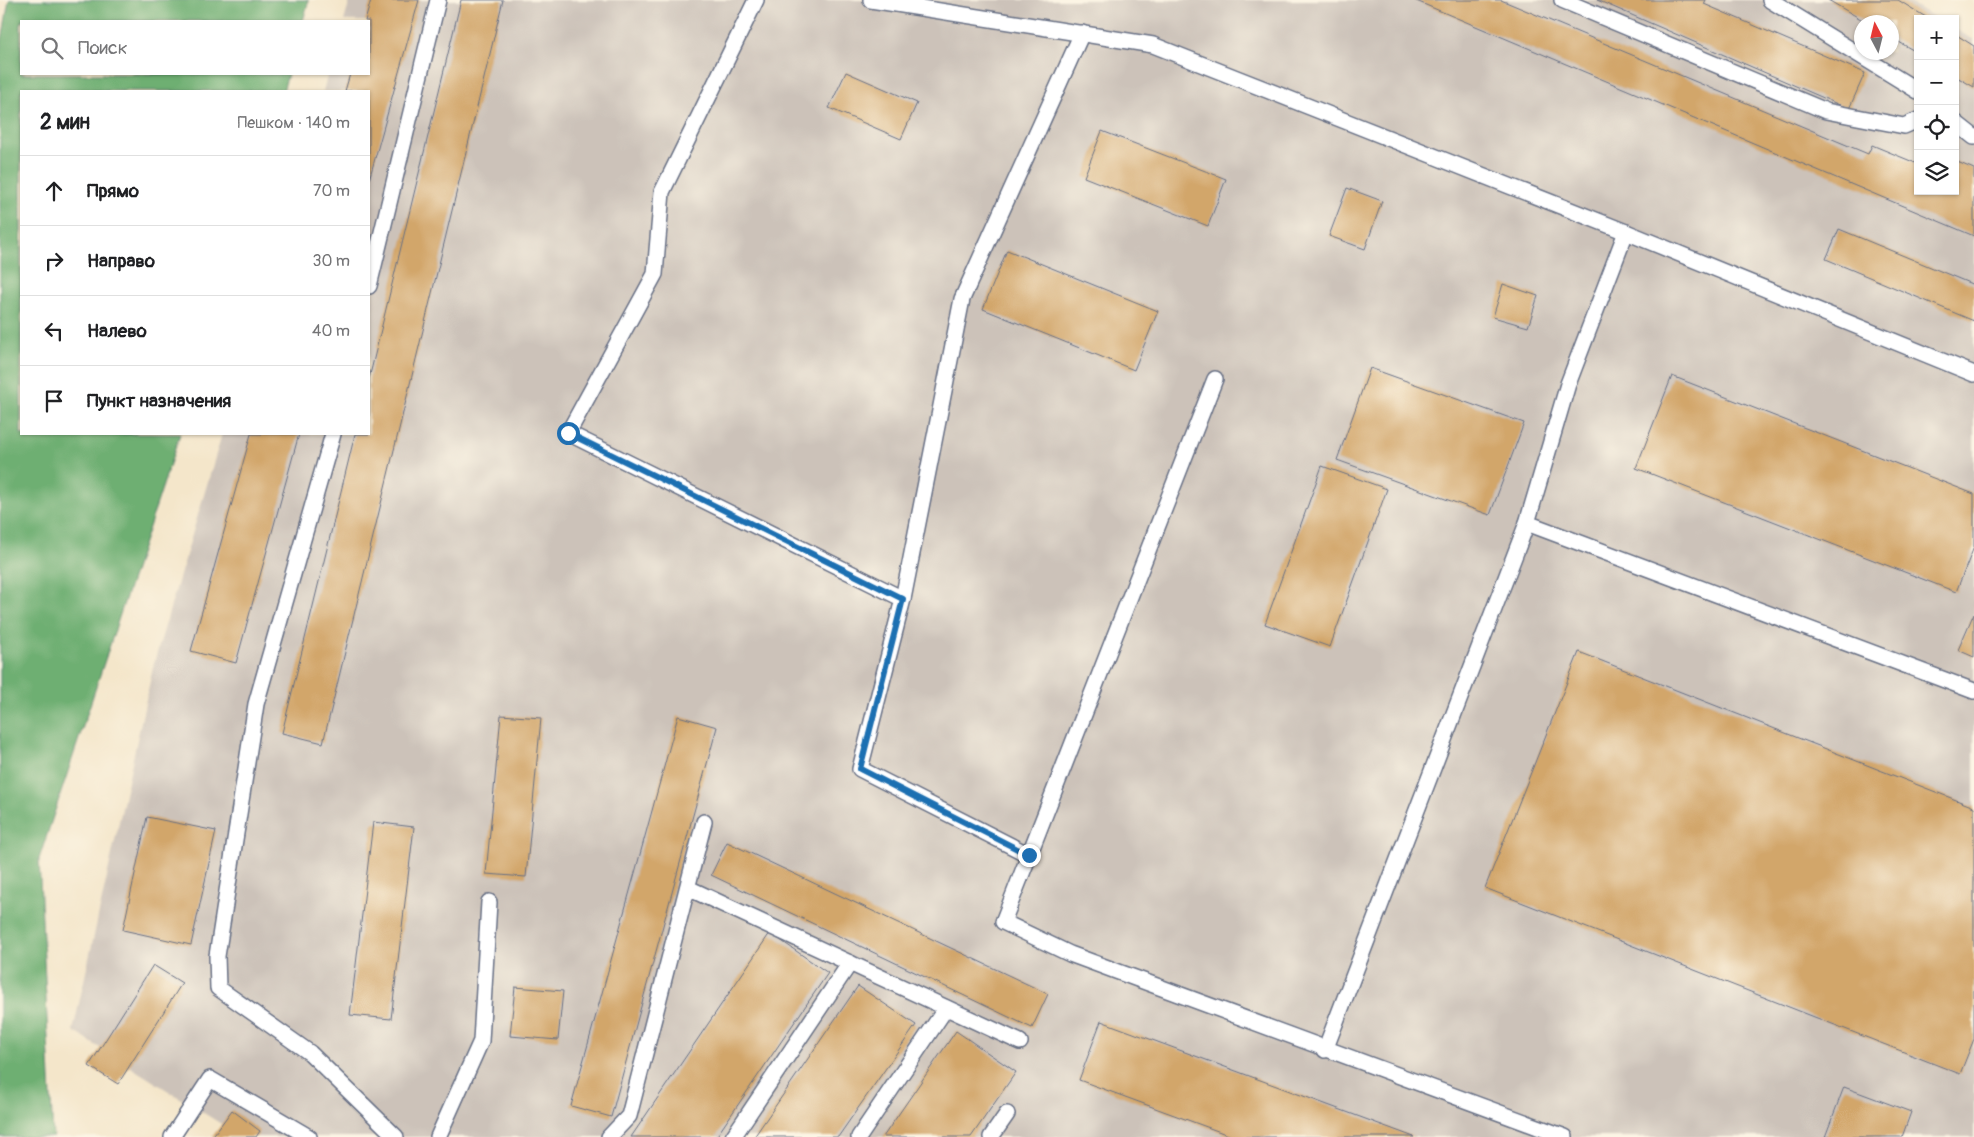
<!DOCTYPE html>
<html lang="ru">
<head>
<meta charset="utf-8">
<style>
	:root { --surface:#fff; --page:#f6f6f6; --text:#202124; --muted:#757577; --line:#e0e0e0 }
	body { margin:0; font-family:Pangolin,sans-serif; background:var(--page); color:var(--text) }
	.controls { position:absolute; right:15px; top:15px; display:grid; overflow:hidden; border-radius:0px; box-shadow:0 1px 4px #0004 }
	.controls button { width:45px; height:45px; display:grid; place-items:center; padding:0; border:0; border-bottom:1px solid var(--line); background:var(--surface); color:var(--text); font:25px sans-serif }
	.compass { position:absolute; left:1854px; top:15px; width:45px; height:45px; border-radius:50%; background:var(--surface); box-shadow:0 1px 4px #0004; rotate:353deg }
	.stop { position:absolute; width:15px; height:15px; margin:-11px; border:4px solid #1f6fb2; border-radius:50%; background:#fff }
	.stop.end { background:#1f6fb2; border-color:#fff; box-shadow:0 1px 5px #0008 }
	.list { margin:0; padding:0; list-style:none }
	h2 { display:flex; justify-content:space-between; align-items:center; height:65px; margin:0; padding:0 20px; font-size:21px }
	h2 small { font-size:16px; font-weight:400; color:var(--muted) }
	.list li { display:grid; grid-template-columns:32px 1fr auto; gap:15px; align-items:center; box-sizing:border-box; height:70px; padding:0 20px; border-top:1px solid var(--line) }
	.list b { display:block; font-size:19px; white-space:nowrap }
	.list em { font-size:16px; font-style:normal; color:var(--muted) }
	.icon { flex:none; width:28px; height:28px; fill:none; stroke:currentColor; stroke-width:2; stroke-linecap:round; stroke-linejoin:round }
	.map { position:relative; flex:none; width:1974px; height:1137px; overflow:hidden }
	.search { position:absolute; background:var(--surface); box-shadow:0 1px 4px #0004; left:20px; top:20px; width:350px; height:55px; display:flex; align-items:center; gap:12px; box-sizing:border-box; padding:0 18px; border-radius:0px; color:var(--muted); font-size:19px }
	.panel { position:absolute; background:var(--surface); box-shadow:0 1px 4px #0004; left:20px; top:90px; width:350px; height:345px; border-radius:0px }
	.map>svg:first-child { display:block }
	.industrial { fill:#ccc2b9; fill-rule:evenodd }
	.forest { fill:#6eaf72; stroke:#446f68 }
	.building { fill:#d2a66a }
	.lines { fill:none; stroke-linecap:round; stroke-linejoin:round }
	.lane-casing { stroke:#676f84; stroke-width:18 }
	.lane { stroke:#fff; stroke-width:15 }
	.route { stroke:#1f6fb2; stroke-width:6 }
</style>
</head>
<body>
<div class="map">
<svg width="1974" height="1137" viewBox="0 0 1974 1137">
	<rect width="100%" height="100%" fill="#fcf5e5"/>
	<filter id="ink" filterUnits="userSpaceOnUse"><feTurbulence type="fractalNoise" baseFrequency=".02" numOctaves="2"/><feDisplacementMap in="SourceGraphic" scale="10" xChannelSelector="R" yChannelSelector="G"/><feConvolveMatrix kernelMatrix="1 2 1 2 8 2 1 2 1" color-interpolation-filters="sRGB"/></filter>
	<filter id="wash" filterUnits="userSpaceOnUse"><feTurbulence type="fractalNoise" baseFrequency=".0096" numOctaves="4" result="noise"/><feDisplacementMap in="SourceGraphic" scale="20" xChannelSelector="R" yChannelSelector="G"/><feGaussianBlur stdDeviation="1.12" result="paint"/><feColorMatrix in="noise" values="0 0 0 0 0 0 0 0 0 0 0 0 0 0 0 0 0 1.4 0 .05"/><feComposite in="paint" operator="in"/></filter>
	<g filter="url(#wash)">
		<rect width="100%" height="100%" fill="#f4e6ca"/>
		<!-- industrial -->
		<path class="industrial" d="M 350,0 L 1905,0 L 1937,19 L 1918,19 L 1918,191 L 1955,191 L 1955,29 L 1974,40 L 1974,1137 L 242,1137 L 73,1031 L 154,663 L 222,434 L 369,434 L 369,91 L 323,91 L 328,74 L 369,74 L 369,21 L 344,21 ZM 1862,22 L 1892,22 L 1892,52 L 1862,52 Z"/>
		<!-- forest -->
		<path class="forest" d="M 9,0 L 309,0 L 303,21 L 21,21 L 21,74 L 288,74 L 283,91 L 21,91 L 21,434 L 180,434 L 39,859 L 53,1137 L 0,1137 L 0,51 Z"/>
		<g id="blocks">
			<!-- building -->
			<g class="building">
				<path d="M 371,0 L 419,0 L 369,180 L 369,91 L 345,91 L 350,74 L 369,74 L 369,21 L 365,21 Z"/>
				<path d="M 461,0 L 503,0 L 323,743 L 282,733 L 355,434 L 369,434 L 369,379 Z"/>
				<path d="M 1414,0 L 1501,0 L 1868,154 L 1872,145 L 1918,164 L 1918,191 L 1955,191 L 1955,161 L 1974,169 L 1974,236 Z"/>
				<path d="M 1597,0 L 1706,0 L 1704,4 L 1865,73 L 1849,109 Z"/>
				<path d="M 1828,0 L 1898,0 L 1929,19 L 1918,19 L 1918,53 L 1892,38 L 1892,22 L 1866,22 Z"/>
				<path d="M 1955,34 L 1974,46 L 1974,87 L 1955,76 Z"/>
				<path d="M 846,72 L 917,103 L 901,139 L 829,108 Z"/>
				<path d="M 1102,131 L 1226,179 L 1208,226 L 1084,177 Z"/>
				<path d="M 1347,188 L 1382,201 L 1365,249 L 1329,236 Z"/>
				<path d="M 1839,229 L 1974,285 L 1974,321 L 1826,259 Z"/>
				<path d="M 1007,250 L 1158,311 L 1134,370 L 983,309 Z"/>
				<path d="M 1503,284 L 1538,296 L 1528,327 L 1493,317 Z"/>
				<path d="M 1370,368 L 1524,423 L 1490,515 L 1337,460 Z"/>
				<path d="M 1672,376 L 1974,494 L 1974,547 L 1956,592 L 1636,468 Z"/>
				<path d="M 251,434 L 299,434 L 236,663 L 191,651 Z"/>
				<path d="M 1322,466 L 1387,489 L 1330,647 L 1265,624 Z"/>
				<path d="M 1974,613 L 1974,657 L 1958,650 Z"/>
				<path d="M 1579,652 L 1974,807 L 1974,1039 L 1960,1074 L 1485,888 Z"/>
				<path d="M 501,715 L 541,718 L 526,877 L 486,874 Z"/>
				<path d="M 678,716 L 717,727 L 611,1117 L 571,1106 Z"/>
				<path d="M 147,817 L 216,831 L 191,945 L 123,930 Z"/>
				<path d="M 373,822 L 414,827 L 391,1019 L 350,1015 Z"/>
				<path d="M 727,842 L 1048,994 L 1032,1028 L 711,875 Z"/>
				<path d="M 770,933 L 828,973 L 716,1137 L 631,1137 Z"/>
				<path d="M 153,965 L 182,983 L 118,1084 L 89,1066 Z"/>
				<path d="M 858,986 L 916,1025 L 838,1137 L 754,1137 Z"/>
				<path d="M 515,987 L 563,991 L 558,1040 L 510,1036 Z"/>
				<path d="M 1101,1021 L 1414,1137 L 1234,1137 L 1079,1080 Z"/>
				<path d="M 956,1031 L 1016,1072 L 971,1137 L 883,1137 Z"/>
				<path d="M 1844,1087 L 1911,1112 L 1902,1137 L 1825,1137 Z"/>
				<path d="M 232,1110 L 260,1131 L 256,1137 L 212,1137 Z"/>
			</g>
		</g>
	</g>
	<g filter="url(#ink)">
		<use href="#blocks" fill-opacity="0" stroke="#676f84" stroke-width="1"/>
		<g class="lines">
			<defs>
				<g id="lane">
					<path d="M 756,0 L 662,192 L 655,274 L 568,433 L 903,599"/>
					<path d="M 871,0 L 1153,45 L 1626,232 L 1974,374"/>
					<path d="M 1562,0 L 1826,111 L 1904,126 L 1918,120"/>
					<path d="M 1770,0 L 1918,91"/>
					<path d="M 1955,122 L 1974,137"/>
					<path d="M 369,286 L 438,0"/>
					<path d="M 1215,379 L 1003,922 L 1070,954 L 1565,1137"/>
					<path d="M 333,434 L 256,704 L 217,956 L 218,988 L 310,1053 L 396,1137"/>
					<path d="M 1527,523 L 1974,691"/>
					<path d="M 1029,855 L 860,769 L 903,599 L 962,299 L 1082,33"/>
					<path d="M 688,888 L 1020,1042"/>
					<path d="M 1325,1050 L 1527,523 L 1568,384 L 1626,232"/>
					<path d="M 172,1137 L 210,1079 L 309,1137"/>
					<path d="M 438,1137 L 481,1041 L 489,902"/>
					<path d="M 609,1137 L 629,1116 L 704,822"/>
					<path d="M 733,1137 L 850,963"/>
					<path d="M 859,1137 L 946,1008"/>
					<path d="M 991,1137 L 1007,1114"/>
				</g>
			</defs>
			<!-- lane casing -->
			<use href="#lane" class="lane-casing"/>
			<!-- lane -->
			<use href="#lane" class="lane"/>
		</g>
	</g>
	<g class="lines" filter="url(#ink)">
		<!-- route -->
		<path class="route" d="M 568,433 L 903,599 L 860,769 L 1029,855"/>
	</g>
</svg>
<div class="controls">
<button>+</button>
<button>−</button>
<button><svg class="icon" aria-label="locate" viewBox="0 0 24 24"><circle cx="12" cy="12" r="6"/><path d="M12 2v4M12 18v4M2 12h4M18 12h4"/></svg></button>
<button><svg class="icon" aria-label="layers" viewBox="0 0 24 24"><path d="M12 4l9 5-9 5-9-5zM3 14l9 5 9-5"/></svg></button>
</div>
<svg class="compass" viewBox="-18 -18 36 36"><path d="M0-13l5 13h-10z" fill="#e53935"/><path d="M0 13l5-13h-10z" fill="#757577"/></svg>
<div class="stop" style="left:568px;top:433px"></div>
<div class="stop end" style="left:1029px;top:855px"></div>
<div class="search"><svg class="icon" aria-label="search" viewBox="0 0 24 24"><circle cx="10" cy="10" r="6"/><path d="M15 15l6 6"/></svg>Поиск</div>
<section class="panel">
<h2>2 мин<small>Пешком · 140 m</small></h2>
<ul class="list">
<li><svg class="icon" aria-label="ahead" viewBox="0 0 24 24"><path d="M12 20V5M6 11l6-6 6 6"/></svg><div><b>Прямо</b></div><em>70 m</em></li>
<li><svg class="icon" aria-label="right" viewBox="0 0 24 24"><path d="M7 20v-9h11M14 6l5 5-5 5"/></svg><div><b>Направо</b></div><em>30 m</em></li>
<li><svg class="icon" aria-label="left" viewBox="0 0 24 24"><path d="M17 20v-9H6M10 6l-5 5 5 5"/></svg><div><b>Налево</b></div><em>40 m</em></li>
<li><svg class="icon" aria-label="arrive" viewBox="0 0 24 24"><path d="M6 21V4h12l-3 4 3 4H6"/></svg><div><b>Пункт назначения</b></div></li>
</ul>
</section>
</div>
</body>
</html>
